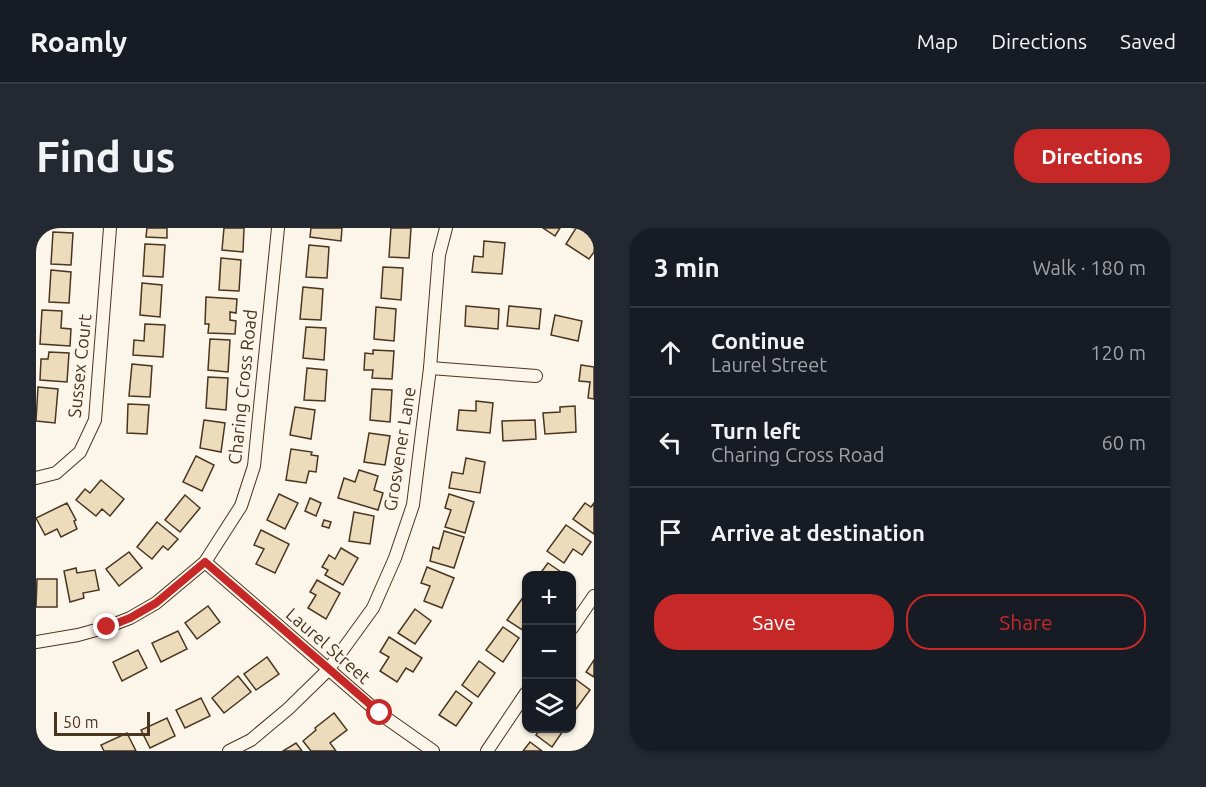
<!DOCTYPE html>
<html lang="en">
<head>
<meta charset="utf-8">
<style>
	:root { --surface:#171b24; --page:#242831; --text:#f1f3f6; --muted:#9ea1a6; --line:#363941; --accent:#c62828 }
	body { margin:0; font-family:Ubuntu,sans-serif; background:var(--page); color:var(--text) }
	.controls { position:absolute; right:18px; bottom:18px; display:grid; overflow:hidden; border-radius:12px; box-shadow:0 2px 4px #0004 }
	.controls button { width:54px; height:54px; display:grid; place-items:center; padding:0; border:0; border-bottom:2px solid var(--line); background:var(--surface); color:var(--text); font:30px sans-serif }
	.scale { position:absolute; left:18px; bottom:15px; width:96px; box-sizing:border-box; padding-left:6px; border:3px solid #4a3520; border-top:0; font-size:16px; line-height:21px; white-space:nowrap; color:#4a3520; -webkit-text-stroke:4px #fbf6e9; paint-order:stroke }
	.stop { position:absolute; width:18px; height:18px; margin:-14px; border:4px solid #c62828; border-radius:50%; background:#fff }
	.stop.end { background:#c62828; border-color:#fff; box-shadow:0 2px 6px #0008 }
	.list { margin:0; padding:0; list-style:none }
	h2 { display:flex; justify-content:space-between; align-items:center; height:78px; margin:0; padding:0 24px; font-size:26px }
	h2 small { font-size:20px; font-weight:400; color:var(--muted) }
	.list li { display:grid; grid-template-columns:39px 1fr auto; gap:18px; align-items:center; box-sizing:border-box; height:90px; padding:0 24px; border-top:2px solid var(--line) }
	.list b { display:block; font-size:22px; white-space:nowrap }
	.list p { margin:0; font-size:20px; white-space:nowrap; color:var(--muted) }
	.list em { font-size:20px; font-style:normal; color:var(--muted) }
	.actions { display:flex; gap:12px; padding:18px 24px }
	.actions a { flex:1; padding:14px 0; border:2px solid var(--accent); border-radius:24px; text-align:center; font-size:21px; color:var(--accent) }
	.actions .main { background:var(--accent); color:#fff }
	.icon { flex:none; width:33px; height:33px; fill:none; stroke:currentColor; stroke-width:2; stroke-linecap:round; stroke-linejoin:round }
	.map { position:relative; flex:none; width:558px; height:523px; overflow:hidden; border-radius:24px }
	header { display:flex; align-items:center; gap:36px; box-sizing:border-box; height:84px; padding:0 30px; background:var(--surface); border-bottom:2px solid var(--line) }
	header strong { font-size:28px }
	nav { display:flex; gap:33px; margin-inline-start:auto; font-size:21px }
	.intro { display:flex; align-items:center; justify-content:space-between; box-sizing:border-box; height:144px; padding:0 36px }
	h1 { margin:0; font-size:42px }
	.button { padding:15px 27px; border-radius:24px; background:var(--accent); color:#fff; font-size:21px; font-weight:700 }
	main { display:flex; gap:36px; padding:0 36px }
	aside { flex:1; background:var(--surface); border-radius:24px; box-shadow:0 2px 4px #0004 }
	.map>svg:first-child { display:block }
	.building { fill:#ecdcbc; stroke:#4a3520; stroke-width:1.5 }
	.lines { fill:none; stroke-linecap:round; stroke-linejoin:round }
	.minor-casing { stroke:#4a3520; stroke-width:14 }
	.minor { stroke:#fbf6e9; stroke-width:12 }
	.route { stroke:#c62828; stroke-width:8 }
	.labels { text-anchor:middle; stroke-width:4.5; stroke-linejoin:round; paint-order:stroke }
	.street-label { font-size:18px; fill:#4a3520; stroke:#fbf6e9 }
</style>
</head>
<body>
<header>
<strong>Roamly</strong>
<nav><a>Map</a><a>Directions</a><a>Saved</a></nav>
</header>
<div class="intro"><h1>Find us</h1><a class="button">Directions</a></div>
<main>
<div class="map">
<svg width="558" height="523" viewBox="0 0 558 523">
	<rect width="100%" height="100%" fill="#fbf6e9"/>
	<!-- building -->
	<g class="building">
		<path d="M 111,0 L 131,0 L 131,10 L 110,9 Z"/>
		<path d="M 188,0 L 208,0 L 207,24 L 186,22 Z"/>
		<path d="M 275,0 L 306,0 L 305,13 L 274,9 Z"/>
		<path d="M 355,0 L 375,0 L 373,30 L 353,29 Z"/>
		<path d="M 507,0 L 524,0 L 519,8 Z"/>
		<path d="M 540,0 L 543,0 L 558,10 L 558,24 L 553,31 L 530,16 Z"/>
		<path d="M 17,4 L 37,5 L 35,37 L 15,36 Z"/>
		<path d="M 448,13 L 469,15 L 466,46 L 436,44 L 438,28 L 447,29 Z"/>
		<path d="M 109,16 L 129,17 L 127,49 L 107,48 Z"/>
		<path d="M 273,17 L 293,19 L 291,50 L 270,49 Z"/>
		<path d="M 185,30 L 205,32 L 203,63 L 183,62 Z"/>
		<path d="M 347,39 L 367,40 L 365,72 L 345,70 Z"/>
		<path d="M 15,42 L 35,44 L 33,75 L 13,74 Z"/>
		<path d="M 106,55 L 126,57 L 124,89 L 104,87 Z"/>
		<path d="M 267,59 L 287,61 L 285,92 L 264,91 Z"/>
		<path d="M 170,69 L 201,71 L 200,85 L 194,84 L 194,92 L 200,93 L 199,106 L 172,105 L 173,96 L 169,96 Z"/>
		<path d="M 430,78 L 463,81 L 462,101 L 429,98 Z"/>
		<path d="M 473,78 L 505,81 L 503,101 L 471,98 Z"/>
		<path d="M 340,79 L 360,81 L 358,113 L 338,111 Z"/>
		<path d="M 6,82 L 26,83 L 25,100 L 35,101 L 34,118 L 4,116 Z"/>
		<path d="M 519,87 L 546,93 L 542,113 L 515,107 Z"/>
		<path d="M 109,96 L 129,97 L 127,129 L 97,127 L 98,112 L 108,113 Z"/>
		<path d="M 270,99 L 290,100 L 288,132 L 267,130 Z"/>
		<path d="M 174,111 L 194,112 L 192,144 L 172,142 Z"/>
		<path d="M 337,122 L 358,123 L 356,151 L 336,150 L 337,142 L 328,142 L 329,125 L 337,126 Z"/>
		<path d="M 13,124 L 33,125 L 31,154 L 4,152 L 5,131 L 12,131 Z"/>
		<path d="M 96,136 L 116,138 L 114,169 L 93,168 Z"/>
		<path d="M 545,137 L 558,139 L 558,171 L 552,170 L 554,154 L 543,153 Z"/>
		<path d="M 271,140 L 291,142 L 289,173 L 268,172 Z"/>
		<path d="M 172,149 L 192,150 L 190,182 L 170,180 Z"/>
		<path d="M 2,159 L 22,161 L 19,195 L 0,193 Z"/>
		<path d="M 336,161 L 356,162 L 354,194 L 334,192 Z"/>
		<path d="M 440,173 L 457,175 L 454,205 L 421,202 L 423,182 L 440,183 Z"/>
		<path d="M 92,176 L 113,177 L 111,206 L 91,205 Z"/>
		<path d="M 539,178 L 540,204 L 509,206 L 507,185 L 524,184 L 524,179 Z"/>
		<path d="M 259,179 L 279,182 L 275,211 L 254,207 Z"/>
		<path d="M 168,192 L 189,195 L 185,224 L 164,220 Z"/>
		<path d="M 499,192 L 500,211 L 467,213 L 466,193 Z"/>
		<path d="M 333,205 L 354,208 L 349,237 L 328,234 Z"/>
		<path d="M 255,221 L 276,224 L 275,227 L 282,228 L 280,244 L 273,243 L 270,255 L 250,252 Z"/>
		<path d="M 160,228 L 178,237 L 166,263 L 147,254 Z"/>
		<path d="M 430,230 L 449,234 L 444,265 L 413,260 L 416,244 L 427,246 Z"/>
		<path d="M 323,242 L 342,248 L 338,262 L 347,265 L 342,282 L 302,270 L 308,250 L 319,254 Z"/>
		<path d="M 65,252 L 88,271 L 74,288 L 66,281 L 60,288 L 40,272 L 49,261 L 54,265 Z"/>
		<path d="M 243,266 L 262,275 L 249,301 L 231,292 Z"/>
		<path d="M 413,266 L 438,274 L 429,305 L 409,299 L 415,282 L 409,280 Z"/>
		<path d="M 149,267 L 164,280 L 144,304 L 129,292 Z"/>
		<path d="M 274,270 L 285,275 L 280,288 L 269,283 Z"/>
		<path d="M 31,275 L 40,292 L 38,293 L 41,301 L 25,309 L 21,301 L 9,307 L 0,290 Z"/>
		<path d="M 549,275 L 555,279 L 558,275 L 558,306 L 537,291 Z"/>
		<path d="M 318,284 L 338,288 L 334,316 L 313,313 Z"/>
		<path d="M 288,292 L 295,294 L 293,300 L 286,298 Z"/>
		<path d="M 121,294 L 142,311 L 132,322 L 127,318 L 116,331 L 101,319 Z"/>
		<path d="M 530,297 L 555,314 L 546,327 L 537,321 L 528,335 L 511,323 Z"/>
		<path d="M 225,302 L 253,316 L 239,345 L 220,336 L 228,321 L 218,317 Z"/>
		<path d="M 408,303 L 428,309 L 418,340 L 394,333 L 397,319 L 403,321 Z"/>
		<path d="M 305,320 L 322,330 L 307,357 L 289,347 L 292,342 L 286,339 L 293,327 L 299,331 Z"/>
		<path d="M 93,324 L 106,340 L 83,358 L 70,341 Z"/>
		<path d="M 512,335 L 528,346 L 527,347 L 503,347 Z"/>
		<path d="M 391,339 L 418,350 L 406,380 L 388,373 L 394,358 L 385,355 Z"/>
		<path d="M 40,340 L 41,345 L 59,342 L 63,362 L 47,365 L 48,370 L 34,374 L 28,343 Z"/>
		<path d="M 1,351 L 21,351 L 21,379 L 0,379 Z"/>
		<path d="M 281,352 L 304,365 L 290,391 L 272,380 L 280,367 L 274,364 Z"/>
		<path d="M 488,368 L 490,370 L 490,399 L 488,403 L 471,392 Z"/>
		<path d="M 172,378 L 184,394 L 161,411 L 149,395 Z"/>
		<path d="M 379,381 L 395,393 L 379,416 L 362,405 Z"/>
		<path d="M 467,399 L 483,410 L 467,434 L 450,422 Z"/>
		<path d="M 142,403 L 151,421 L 125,434 L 116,415 Z"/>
		<path d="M 353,409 L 386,430 L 377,444 L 370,440 L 361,454 L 344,443 L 353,429 L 344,424 Z"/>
		<path d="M 102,422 L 111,440 L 86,453 L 77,434 Z"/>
		<path d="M 231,429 L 243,446 L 220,462 L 208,446 Z"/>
		<path d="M 558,432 L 558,449 L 550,444 Z"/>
		<path d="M 443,433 L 459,445 L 442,469 L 426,457 Z"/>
		<path d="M 202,448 L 215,464 L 188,485 L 176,470 Z"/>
		<path d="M 538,450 L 554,462 L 537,485 L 536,484 L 536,454 Z"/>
		<path d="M 420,463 L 436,475 L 420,498 L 403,487 Z"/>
		<path d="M 165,470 L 174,488 L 149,500 L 140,482 Z"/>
		<path d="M 298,485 L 311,502 L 294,515 L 300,523 L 275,523 L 267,513 L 280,502 L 279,500 Z"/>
		<path d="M 131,490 L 139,508 L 114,520 L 105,502 Z"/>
		<path d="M 505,500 L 529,500 L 516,519 L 500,507 Z"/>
		<path d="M 91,505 L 100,523 L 68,523 L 65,517 Z"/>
		<path d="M 494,514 L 506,523 L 487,523 Z"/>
		<path d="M 260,515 L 266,523 L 247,523 Z"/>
	</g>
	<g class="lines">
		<defs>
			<g id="minor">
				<path d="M 394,140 L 500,148"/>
				<path d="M 0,250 L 20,245 L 44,224 L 59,192 L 74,0"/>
				<path d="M 169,334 L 343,485 L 397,523"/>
				<path d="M 536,400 L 558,368"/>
				<path d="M 0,414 L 42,407 L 71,399 L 94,390 L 120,375 L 169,334 L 205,278 L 218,238 L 242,0"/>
				<path d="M 193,523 L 215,512 L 252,481 L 292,442 L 337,380 L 359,330 L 377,277 L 394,140 L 403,27 L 410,0"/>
				<path d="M 451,523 L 490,465"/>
			</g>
		</defs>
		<!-- minor casing -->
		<use href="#minor" class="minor-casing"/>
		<!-- minor -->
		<use href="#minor" class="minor"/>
	</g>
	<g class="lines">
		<!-- route -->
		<path class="route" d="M 71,399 L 94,390 L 120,375 L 169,334 L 344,485"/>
	</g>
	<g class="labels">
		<!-- street labels -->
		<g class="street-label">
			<text transform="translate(44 138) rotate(-84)" y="6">Sussex Court</text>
			<text transform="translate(207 159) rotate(-84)" y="6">Charing Cross Road</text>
			<text transform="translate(364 221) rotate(-81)" y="6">Grosvener Lane</text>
			<text transform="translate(292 418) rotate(41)" y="6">Laurel Street</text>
		</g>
	</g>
</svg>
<div class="controls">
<button>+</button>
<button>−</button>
<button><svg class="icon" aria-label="layers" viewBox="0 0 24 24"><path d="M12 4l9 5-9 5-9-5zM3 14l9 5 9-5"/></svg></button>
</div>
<div class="scale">50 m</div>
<div class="stop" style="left:344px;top:485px"></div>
<div class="stop end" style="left:71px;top:399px"></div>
</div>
<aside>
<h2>3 min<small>Walk · 180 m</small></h2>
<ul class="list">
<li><svg class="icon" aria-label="ahead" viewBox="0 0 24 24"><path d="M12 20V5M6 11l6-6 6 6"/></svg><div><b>Continue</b><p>Laurel Street</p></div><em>120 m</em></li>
<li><svg class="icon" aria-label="left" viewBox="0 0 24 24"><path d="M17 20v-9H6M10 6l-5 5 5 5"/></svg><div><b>Turn left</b><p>Charing Cross Road</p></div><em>60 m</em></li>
<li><svg class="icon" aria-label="arrive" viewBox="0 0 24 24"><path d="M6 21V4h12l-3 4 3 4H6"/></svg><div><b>Arrive at destination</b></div></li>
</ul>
<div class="actions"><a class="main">Save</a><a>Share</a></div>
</aside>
</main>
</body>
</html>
